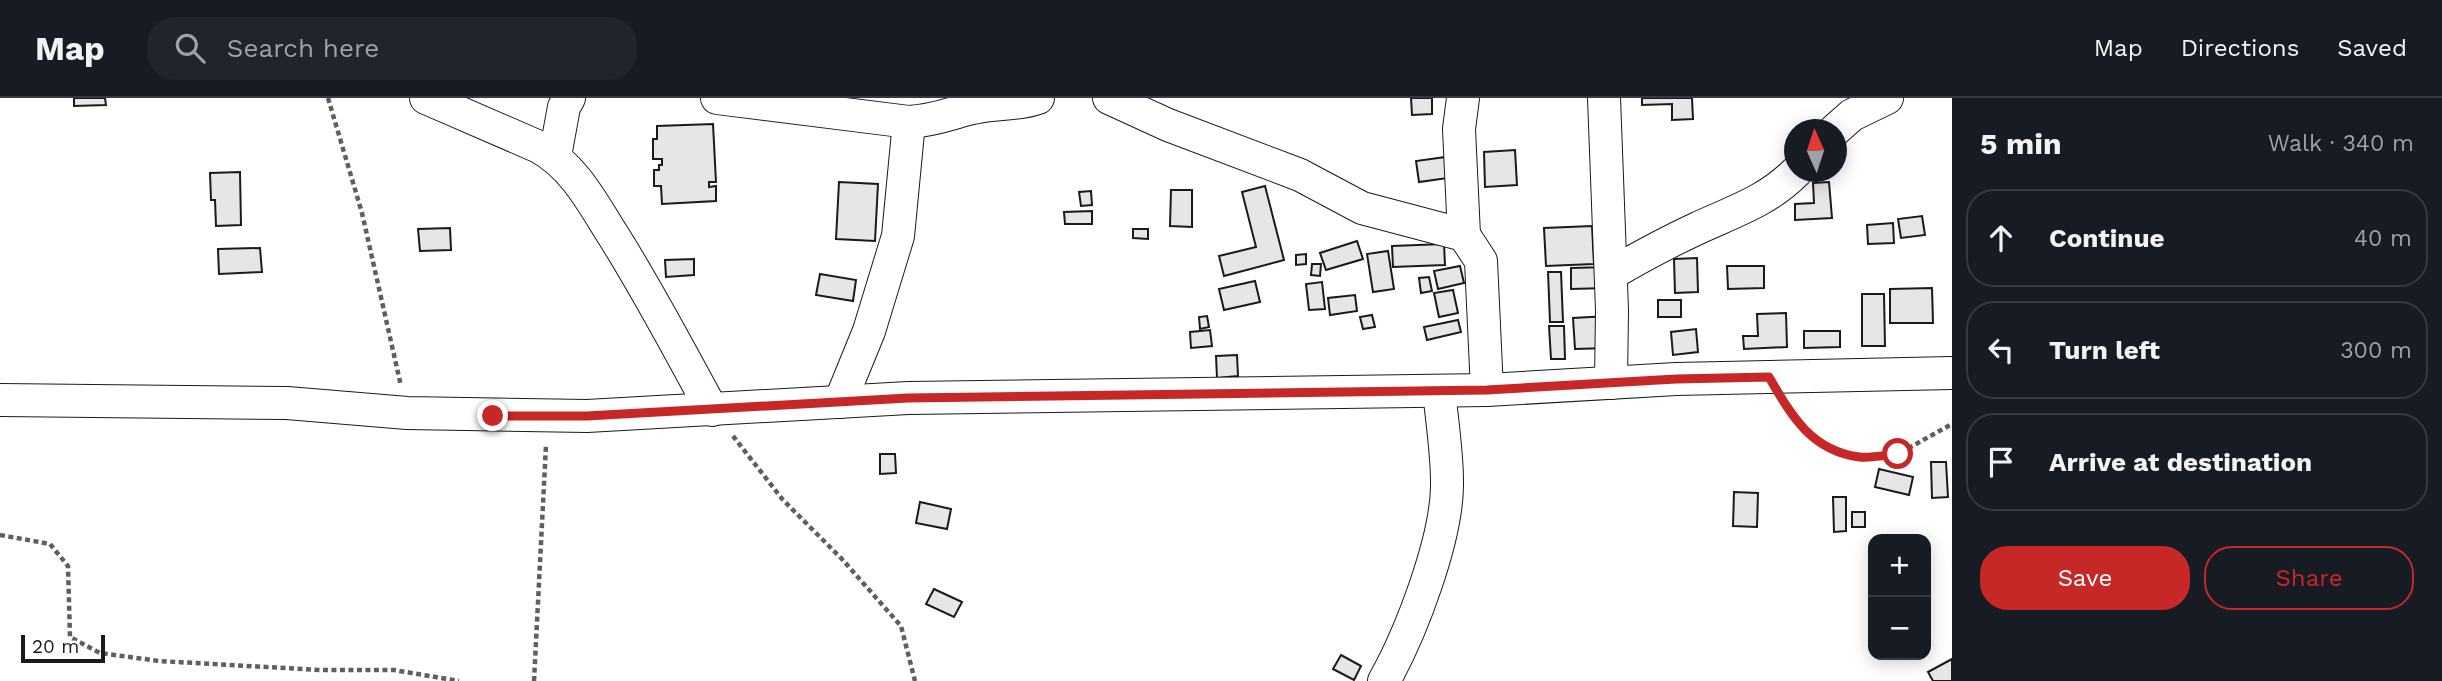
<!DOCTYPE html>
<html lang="en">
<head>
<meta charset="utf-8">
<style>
	:root { --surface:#171b24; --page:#20242c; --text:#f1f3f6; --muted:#9ea1a6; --line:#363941; --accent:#c62828 }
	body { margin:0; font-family:"Work Sans",sans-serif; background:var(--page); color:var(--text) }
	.controls { position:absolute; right:21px; bottom:21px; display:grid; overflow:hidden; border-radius:14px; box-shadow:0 4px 18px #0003 }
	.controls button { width:63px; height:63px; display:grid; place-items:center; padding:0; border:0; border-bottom:2px solid var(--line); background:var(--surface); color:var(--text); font:35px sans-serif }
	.compass { position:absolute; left:1784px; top:21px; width:63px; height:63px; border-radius:50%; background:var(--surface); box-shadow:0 4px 18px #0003; rotate:357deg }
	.scale { position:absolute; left:21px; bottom:18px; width:84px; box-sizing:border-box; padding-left:7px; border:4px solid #1a1a1a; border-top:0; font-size:19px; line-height:24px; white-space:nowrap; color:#1a1a1a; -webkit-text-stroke:5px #fff; paint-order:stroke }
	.stop { position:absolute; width:21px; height:21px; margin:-16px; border:5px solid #c62828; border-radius:50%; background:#fff }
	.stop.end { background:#c62828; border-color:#fff; box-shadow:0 2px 7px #0008 }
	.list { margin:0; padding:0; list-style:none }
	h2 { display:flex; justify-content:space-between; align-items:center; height:91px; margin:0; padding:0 28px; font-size:30px }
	h2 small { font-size:23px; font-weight:400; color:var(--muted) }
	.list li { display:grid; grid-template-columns:46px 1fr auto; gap:21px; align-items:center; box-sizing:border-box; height:98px; margin:0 14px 14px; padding:0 14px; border:2px solid var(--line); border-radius:28px }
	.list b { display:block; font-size:26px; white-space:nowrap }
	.list em { font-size:23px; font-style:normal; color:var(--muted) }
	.actions { display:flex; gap:14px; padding:21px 28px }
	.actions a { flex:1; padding:16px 0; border:2px solid var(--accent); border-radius:28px; text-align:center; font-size:24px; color:var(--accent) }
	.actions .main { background:var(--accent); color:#fff }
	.icon { flex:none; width:38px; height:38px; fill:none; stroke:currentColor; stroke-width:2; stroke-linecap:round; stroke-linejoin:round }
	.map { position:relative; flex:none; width:1952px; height:583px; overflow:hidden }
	header { display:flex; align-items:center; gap:42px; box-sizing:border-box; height:98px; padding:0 35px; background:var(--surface); border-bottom:2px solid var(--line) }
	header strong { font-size:33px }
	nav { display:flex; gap:38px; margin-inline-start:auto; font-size:24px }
	.search { width:490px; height:63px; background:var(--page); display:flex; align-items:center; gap:18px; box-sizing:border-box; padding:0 24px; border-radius:28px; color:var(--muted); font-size:26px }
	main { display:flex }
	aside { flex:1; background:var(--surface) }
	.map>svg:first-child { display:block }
	.building { fill:#e6e6e6; stroke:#1a1a1a; stroke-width:2 }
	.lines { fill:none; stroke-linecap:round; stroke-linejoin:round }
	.minor-casing { stroke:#1a1a1a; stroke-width:34 }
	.path { stroke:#5f5f5f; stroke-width:4.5; stroke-dasharray:5 3.5; stroke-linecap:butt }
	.minor { stroke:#fff; stroke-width:32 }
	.route { stroke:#c62828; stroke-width:9 }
</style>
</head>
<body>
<header>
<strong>Map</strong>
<div class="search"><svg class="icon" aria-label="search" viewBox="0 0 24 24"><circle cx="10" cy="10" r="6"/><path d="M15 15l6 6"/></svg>Search here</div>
<nav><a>Map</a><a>Directions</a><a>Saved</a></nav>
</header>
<main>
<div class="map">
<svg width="1952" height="583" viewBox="0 0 1952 583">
	<rect width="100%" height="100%" fill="#fff"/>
	<!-- building -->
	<g class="building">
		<path d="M 74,0 L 105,0 L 106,7 L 74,8 Z"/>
		<path d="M 1411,0 L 1432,0 L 1432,16 L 1412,17 Z"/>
		<path d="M 1642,0 L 1692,0 L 1693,21 L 1672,22 L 1672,6 L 1642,7 Z"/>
		<path d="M 713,26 L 716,84 L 709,84 L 709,89 L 716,88 L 716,103 L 662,106 L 661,88 L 654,88 L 654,72 L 659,72 L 659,67 L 662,67 L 662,61 L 653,61 L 653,41 L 657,41 L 657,28 Z"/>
		<path d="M 1515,52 L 1517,87 L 1485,89 L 1484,54 Z"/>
		<path d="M 1453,58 L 1455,79 L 1419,84 L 1416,63 Z"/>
		<path d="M 240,74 L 241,127 L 216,128 L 215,102 L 211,102 L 210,75 Z"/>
		<path d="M 839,84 L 878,86 L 875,143 L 836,141 Z"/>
		<path d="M 1829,84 L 1832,120 L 1795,122 L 1795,106 L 1814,105 L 1813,85 Z"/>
		<path d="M 1265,88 L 1284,162 L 1224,178 L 1219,158 L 1256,149 L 1242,94 Z"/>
		<path d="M 1171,92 L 1192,92 L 1192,129 L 1170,128 Z"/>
		<path d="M 1091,93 L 1092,107 L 1081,108 L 1079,94 Z"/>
		<path d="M 1092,113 L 1092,126 L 1065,126 L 1064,114 Z"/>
		<path d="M 1922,118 L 1925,137 L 1901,140 L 1898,121 Z"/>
		<path d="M 1893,125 L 1894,145 L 1868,146 L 1867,127 Z"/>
		<path d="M 1592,128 L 1594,166 L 1546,168 L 1544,130 Z"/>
		<path d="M 450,130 L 451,152 L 420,153 L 418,131 Z"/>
		<path d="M 1133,131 L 1148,131 L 1148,141 L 1133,140 Z"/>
		<path d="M 1357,143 L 1363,161 L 1326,172 L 1320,155 Z"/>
		<path d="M 1444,146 L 1445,167 L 1393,169 L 1392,148 Z"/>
		<path d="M 260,150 L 262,174 L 219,176 L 218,151 Z"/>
		<path d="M 1388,153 L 1394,191 L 1373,194 L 1367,156 Z"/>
		<path d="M 1306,156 L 1306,166 L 1296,167 L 1296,157 Z"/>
		<path d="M 1697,160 L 1698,194 L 1675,195 L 1674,161 Z"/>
		<path d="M 694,161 L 694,177 L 666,179 L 665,162 Z"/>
		<path d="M 1312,166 L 1321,166 L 1320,178 L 1311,177 Z"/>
		<path d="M 1460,168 L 1464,185 L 1438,191 L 1434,173 Z"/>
		<path d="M 1727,168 L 1764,168 L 1764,190 L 1728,191 Z"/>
		<path d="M 1607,169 L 1608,190 L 1571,191 L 1571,170 Z"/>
		<path d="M 1548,174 L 1561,174 L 1563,224 L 1550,224 Z"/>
		<path d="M 820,176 L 856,182 L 853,203 L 816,197 Z"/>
		<path d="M 1429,179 L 1432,193 L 1421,195 L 1419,180 Z"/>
		<path d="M 1255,183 L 1260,204 L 1224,212 L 1219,191 Z"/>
		<path d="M 1322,184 L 1325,211 L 1309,212 L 1306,186 Z"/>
		<path d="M 1932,190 L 1933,225 L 1890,225 L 1890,191 Z"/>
		<path d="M 1453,192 L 1458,215 L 1439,219 L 1434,195 Z"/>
		<path d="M 1862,196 L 1884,196 L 1885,248 L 1862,248 Z"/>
		<path d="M 1355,197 L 1357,213 L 1330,217 L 1328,200 Z"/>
		<rect x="1658" y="202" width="23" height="17"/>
		<path d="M 1786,215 L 1787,249 L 1744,251 L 1743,238 L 1758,238 L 1757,216 Z"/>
		<path d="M 1372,217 L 1375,229 L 1363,231 L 1360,219 Z"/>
		<path d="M 1207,218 L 1209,229 L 1200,231 L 1199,219 Z"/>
		<path d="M 1608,218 L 1609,250 L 1575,251 L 1573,220 Z"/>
		<path d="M 1458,222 L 1461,234 L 1427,242 L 1424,229 Z"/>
		<path d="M 1549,228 L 1564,228 L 1565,261 L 1551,261 Z"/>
		<path d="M 1696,231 L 1698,254 L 1673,257 L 1671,234 Z"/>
		<path d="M 1210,232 L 1212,248 L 1191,250 L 1190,234 Z"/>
		<path d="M 1804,233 L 1840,233 L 1840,249 L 1804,250 Z"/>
		<path d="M 1237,257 L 1238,278 L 1217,280 L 1216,258 Z"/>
		<path d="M 880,356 L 895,356 L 896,375 L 880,376 Z"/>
		<path d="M 1931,364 L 1946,364 L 1948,399 L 1932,400 Z"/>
		<path d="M 1879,371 L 1913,379 L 1909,397 L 1875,389 Z"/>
		<path d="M 1734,394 L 1758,395 L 1757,429 L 1733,428 Z"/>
		<path d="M 1833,399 L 1846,399 L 1846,433 L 1834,434 Z"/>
		<path d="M 920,404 L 951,411 L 947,431 L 916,425 Z"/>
		<rect x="1852" y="414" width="13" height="15"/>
		<path d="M 934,491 L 962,504 L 954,519 L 926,506 Z"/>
		<path d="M 1341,557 L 1361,568 L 1354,582 L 1333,571 Z"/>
		<path d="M 1952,561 L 1952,583 L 1933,583 L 1928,574 Z"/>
	</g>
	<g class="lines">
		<defs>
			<g id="minor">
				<path d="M 426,0 L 539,49 C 573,68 591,102 611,134 C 648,192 679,252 712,312"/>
				<path d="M 717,0 L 909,24 C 937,22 947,16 973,10 C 994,4 1016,8 1038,0"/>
				<path d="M 1109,0 L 1168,27 L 1300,77 L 1362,110 L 1464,137 L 1481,163 L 1487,292"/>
				<path d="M 1463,0 L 1459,31 L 1464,137"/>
				<path d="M 1604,0 L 1612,212 L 1611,285"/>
				<path d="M 1835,32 L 1852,17 L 1887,0"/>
				<path d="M 555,58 L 564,9 L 569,0"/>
				<path d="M 1611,176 C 1640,159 1668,144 1698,130 C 1735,113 1767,103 1796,74"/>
				<path d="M 0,302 L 287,305 L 407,315 L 587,318 L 908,300 L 1487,292 L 1676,281 L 1952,275"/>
				<path d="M 840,304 L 869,233 L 898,138 L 909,24"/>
				<path d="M 1384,583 C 1411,535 1448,439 1447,384 C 1447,354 1442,323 1439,293"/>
			</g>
		</defs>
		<!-- minor casing -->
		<use href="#minor" class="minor-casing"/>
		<!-- path -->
		<g class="path">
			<path d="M 328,0 L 362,115 L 401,288"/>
			<path d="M 1785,307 L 1799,328 L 1829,350 L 1860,359 L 1898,356 L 1952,326"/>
			<path d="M 733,338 L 783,402 L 841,460 L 901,528 L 915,583"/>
			<path d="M 0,437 L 50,446 L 68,468 L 70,539 L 100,555 L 159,563 L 320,572 L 394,572 L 459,583"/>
			<path d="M 534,583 L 546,347"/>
		</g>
		<!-- minor -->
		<use href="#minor" class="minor"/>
	</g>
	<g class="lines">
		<!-- route -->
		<path class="route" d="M 493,318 L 587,318 L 908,300 L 1487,292 L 1676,281 L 1769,279 C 1791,317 1811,353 1860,359 C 1872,360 1886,357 1898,356"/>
	</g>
</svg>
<div class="controls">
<button>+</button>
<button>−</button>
</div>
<svg class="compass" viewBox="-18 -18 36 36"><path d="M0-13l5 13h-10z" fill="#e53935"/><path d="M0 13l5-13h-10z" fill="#9ea1a6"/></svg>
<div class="scale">20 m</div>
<div class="stop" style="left:1898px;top:356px"></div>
<div class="stop end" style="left:493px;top:318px"></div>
</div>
<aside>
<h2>5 min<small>Walk · 340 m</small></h2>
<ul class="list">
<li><svg class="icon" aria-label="ahead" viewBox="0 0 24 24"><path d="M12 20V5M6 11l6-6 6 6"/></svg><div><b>Continue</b></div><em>40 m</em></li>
<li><svg class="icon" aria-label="left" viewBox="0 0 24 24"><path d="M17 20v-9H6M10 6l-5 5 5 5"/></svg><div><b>Turn left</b></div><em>300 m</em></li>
<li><svg class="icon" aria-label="arrive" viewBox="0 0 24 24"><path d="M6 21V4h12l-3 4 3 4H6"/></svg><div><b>Arrive at destination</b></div></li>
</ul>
<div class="actions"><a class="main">Save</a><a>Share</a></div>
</aside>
</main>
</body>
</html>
